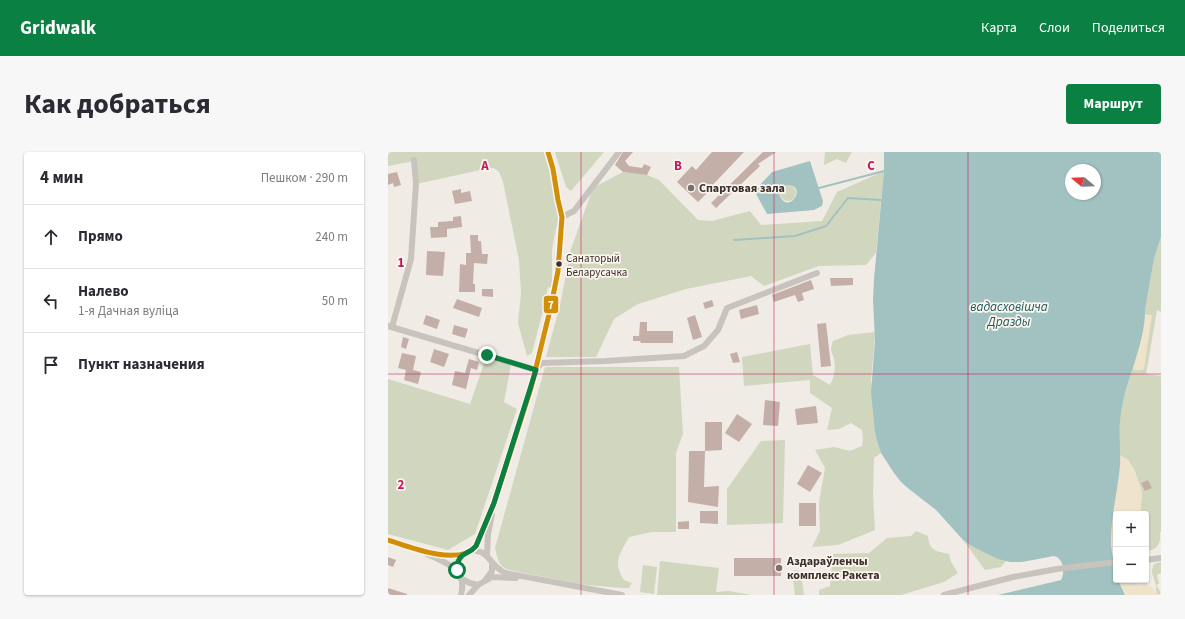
<!DOCTYPE html>
<html lang="ru">
<head>
<meta charset="utf-8">
<style>
	:root { --surface:#fff; --page:#f7f7f7; --text:#2b2b33; --muted:#7c7c81; --line:#e1e1e2; --accent:#0b8043 }
	body { margin:0; font-family:"Source Sans 3",sans-serif; background:var(--page); color:var(--text) }
	.controls { position:absolute; right:12px; bottom:12px; display:grid; overflow:hidden; border-radius:4px; box-shadow:0 1px 3px #0004 }
	.controls button { width:36px; height:36px; display:grid; place-items:center; padding:0; border:0; border-bottom:1px solid var(--line); background:var(--surface); color:var(--text); font:20px sans-serif }
	.compass { position:absolute; left:677px; top:12px; width:36px; height:36px; border-radius:50%; background:var(--surface); box-shadow:0 1px 3px #0004; rotate:289deg }
	.stop { position:absolute; width:12px; height:12px; margin:-9px; border:3px solid #0b8043; border-radius:50%; background:#fff }
	.stop.end { background:#0b8043; border-color:#fff; box-shadow:0 1px 4px #0008 }
	.list { margin:0; padding:0; list-style:none }
	h2 { display:flex; justify-content:space-between; align-items:center; height:52px; margin:0; padding:0 16px; font-size:17px }
	h2 small { font-size:13px; font-weight:400; color:var(--muted) }
	.list li { display:grid; grid-template-columns:26px 1fr auto; gap:12px; align-items:center; box-sizing:border-box; height:64px; padding:0 16px; border-top:1px solid var(--line) }
	.list b { display:block; font-size:15px; white-space:nowrap }
	.list p { margin:0; font-size:13px; white-space:nowrap; color:var(--muted) }
	.list em { font-size:13px; font-style:normal; color:var(--muted) }
	.icon { flex:none; width:22px; height:22px; fill:none; stroke:currentColor; stroke-width:2; stroke-linecap:round; stroke-linejoin:round }
	.map { position:relative; flex:none; width:773px; height:443px; overflow:hidden; border-radius:4px }
	header { display:flex; align-items:center; gap:24px; box-sizing:border-box; height:56px; padding:0 20px; background:var(--accent); color:#fff }
	header strong { font-size:19px }
	nav { display:flex; gap:22px; margin-inline-start:auto; font-size:14px }
	.intro { display:flex; align-items:center; justify-content:space-between; box-sizing:border-box; height:96px; padding:0 24px }
	h1 { margin:0; font-size:28px }
	.button { padding:10px 18px; border-radius:4px; background:var(--accent); color:#fff; font-size:14px; font-weight:700 }
	main { display:flex; gap:24px; padding:0 24px }
	aside { flex:1; background:var(--surface); border-radius:4px; box-shadow:0 1px 3px #0004 }
	.map>svg:first-child { display:block }
	.green { fill:#d1d6bf }
	.sand { fill:#efe3cc }
	.water { fill:#a1c2c1; fill-rule:evenodd }
	.lines { fill:none; stroke-linecap:round; stroke-linejoin:round }
	.stream { stroke:#a1c2c1; stroke-width:2 }
	.building { fill:#c3afa7 }
	.minor { stroke:#c9c3be; stroke-width:6 }
	.bus-1-casing { stroke:#fbf5ee; stroke-width:8 }
	.bus-1 { stroke:#d18e09; stroke-width:5 }
	.route { stroke:#0b8043; stroke-width:5 }
	.grid { fill:none; stroke:#c2185b; stroke-width:1; stroke-opacity:0.55 }
	.poi-dot { fill:#7a716c; stroke:#fbf5ee; stroke-width:1.5 }
	.bus-dot { fill:#3b302b; stroke:#fbf5ee; stroke-width:1.5 }
	.labels { text-anchor:middle; stroke-width:3.5; stroke-linejoin:round; paint-order:stroke }
	.bus-label { font-size:11px; fill:#3b302b; stroke:#fbf5ee; text-anchor:start }
	.poi-label { font-size:12px; font-weight:bold; fill:#3b302b; stroke:#fbf5ee; text-anchor:start }
	.water-label { font-size:13px; font-style:italic; fill:#1f5a5e; stroke:#fbf5ee }
	.grid-label { font-size:13px; text-anchor:middle; font-weight:bold; fill:#c2185b; stroke:#fbf5ee; stroke-width:3.5; stroke-linejoin:round; paint-order:stroke }
	.line-badge { stroke:#fbf5ee; stroke-width:1.5 }
	.badge-label { font-size:11px; text-anchor:middle; font-weight:bold; fill:#fff }
</style>
</head>
<body>
<header>
<strong>Gridwalk</strong>
<nav><a>Карта</a><a>Слои</a><a>Поделиться</a></nav>
</header>
<div class="intro"><h1>Как добраться</h1><a class="button">Маршрут</a></div>
<main>
<aside>
<h2>4 мин<small>Пешком · 290 m</small></h2>
<ul class="list">
<li><svg class="icon" aria-label="ahead" viewBox="0 0 24 24"><path d="M12 20V5M6 11l6-6 6 6"/></svg><div><b>Прямо</b></div><em>240 m</em></li>
<li><svg class="icon" aria-label="left" viewBox="0 0 24 24"><path d="M17 20v-9H6M10 6l-5 5 5 5"/></svg><div><b>Налево</b><p>1-я Дачная вуліца</p></div><em>50 m</em></li>
<li><svg class="icon" aria-label="arrive" viewBox="0 0 24 24"><path d="M6 21V4h12l-3 4 3 4H6"/></svg><div><b>Пункт назначения</b></div></li>
</ul>
</aside>
<div class="map">
<svg width="773" height="443" viewBox="0 0 773 443">
	<rect width="100%" height="100%" fill="#f0ebe5"/>
	<!-- green -->
	<g class="green">
		<path d="M 0,0 L 160,0 L 174,65 L 168,76 L 164,98 L 164,136 L 160,135 L 155,158 L 144,201 L 139,204 L 130,171 L 133,141 L 131,108 L 115,30 C 112,22 111,16 102,16 L 28,32 L 26,9 L 0,14 Z"/>
		<path d="M 167,0 L 216,0 L 183,39 L 178,35 Z"/>
		<path d="M 437,0 L 464,0 L 458,11 L 449,7 L 436,13 Z"/>
		<path d="M 496,19 L 488,101 L 478,113 L 431,114 L 376,134 L 363,124 L 298,137 L 250,152 L 226,167 L 208,205 L 158,205 L 172,153 L 183,97 L 205,36 L 235,20 L 259,23 L 271,28 L 310,68 L 324,69 L 362,59 L 373,73 L 434,69 L 449,40 Z"/>
		<circle cx="400" cy="41" r="8"/>
		<path d="M 773,85 L 773,160 L 769,158 L 758,222 L 773,224 L 773,380 L 772,380 C 773,391 770,398 758,399 L 758,362 L 752,362 L 754,341 L 746,317 L 740,308 L 732,303 C 732,288 730,274 733,259 C 739,225 757,193 757,158 L 766,107 Z"/>
		<path d="M 487,180 L 486,197 L 483,228 L 490,292 L 493,301 L 486,306 L 485,343 L 487,378 L 450,393 L 424,395 L 432,379 L 431,350 L 437,316 L 427,298 L 446,295 L 462,299 L 474,294 L 475,287 L 474,278 L 463,271 L 451,277 L 439,278 L 444,256 L 422,241 L 422,228 L 356,234 L 354,205 L 422,192 L 425,223 L 442,233 C 446,226 448,216 446,207 C 444,197 441,200 445,189 L 460,183 Z"/>
		<path d="M 99,203 L 123,212 L 116,250 L 129,257 L 87,382 L 60,398 L 0,382 L 0,227 L 82,252 Z"/>
		<path d="M 157,215 L 291,215 L 295,282 L 288,301 L 288,380 L 264,380 L 241,385 C 232,402 224,410 236,428 L 244,431 L 241,436 L 233,436 L 190,432 L 122,418 C 110,415 110,407 107,396 Z"/>
		<path d="M 397,288 L 395,371 L 339,373 L 339,337 L 373,289 Z"/>
		<path d="M 528,379 L 540,384 C 541,399 548,399 561,402 L 563,410 L 570,421 L 556,430 L 513,443 L 431,443 L 431,438 L 442,434 L 445,402 L 481,401 L 499,386 L 523,384 Z"/>
		<path d="M 576,389 L 587,396 L 618,409 L 613,415 L 597,418 Z"/>
		<path d="M 272,409 L 331,416 L 328,440 L 341,439 L 363,443 L 269,443 Z"/>
		<path d="M 773,410 L 773,421 L 769,423 L 771,432 L 768,433 L 773,441 L 773,443 L 770,443 C 768,439 768,438 768,434 C 767,425 761,422 766,412 Z"/>
		<path d="M 255,413 L 269,415 L 266,442 L 252,440 Z"/>
		<path d="M 407,418 L 411,419 L 414,429 L 416,443 L 407,443 L 404,420 Z"/>
	</g>
	<!-- sand -->
	<g class="sand">
		<path d="M 757,162 L 764,163 L 756,217 L 754,218 L 745,218 L 752,192 Z"/>
		<path d="M 732,303 L 740,308 L 746,317 L 753,336 L 754,341 L 752,362 L 728,362 L 728,387 L 723,390 C 724,360 731,332 732,303 Z"/>
		<path d="M 730,428 L 742,428 L 748,432 L 753,434 L 758,431 L 768,439 L 770,443 L 737,443 Z"/>
	</g>
	<!-- water -->
	<g class="water">
		<path d="M 496,0 L 773,0 L 773,85 L 766,107 L 757,158 C 757,193 738,226 733,261 C 730,278 733,296 732,313 C 730,338 723,363 723,389 C 723,402 728,415 728,428 L 730,428 L 737,443 L 610,443 L 673,428 C 676,424 676,412 672,408 C 670,405 669,405 666,404 L 634,410 L 622,410 L 610,407 L 587,396 L 576,389 L 548,358 L 521,337 L 513,330 L 506,321 L 493,301 L 490,292 L 487,280 L 483,240 L 487,189 L 485,147 L 486,127 L 496,19 ZM 683,18 L 707,18 L 707,42 L 683,42 Z"/>
		<path d="M 422,9 L 435,49 L 434,54 L 426,58 L 379,62 L 367,40 L 368,37 L 371,34 L 384,20 ZM 399,33 C 420,33 402,61 393,46 C 389,40 393,35 399,33 Z"/>
	</g>
	<g class="lines">
		<!-- stream -->
		<g class="stream">
			<path d="M 431,36 L 496,19"/>
			<path d="M 346,88 L 407,84 L 438,74 L 460,46 L 493,48"/>
		</g>
	</g>
	<!-- building -->
	<g class="building">
		<path d="M 235,0 L 245,0 L 237,9 L 241,14 L 254,16 L 256,12 L 263,15 L 259,23 L 235,20 L 227,13 Z"/>
		<path d="M 324,0 L 356,0 L 317,41 L 319,41 L 310,50 L 289,30 L 304,14 L 308,18 Z"/>
		<path d="M 375,0 L 388,0 L 370,12 L 372,14 L 328,56 L 323,51 Z"/>
		<path d="M 9,20 L 13,33 L 6,35 L 5,31 L 0,33 L 0,22 Z"/>
		<path d="M 73,37 L 73,41 L 82,39 L 84,49 L 67,52 L 64,39 Z"/>
		<path d="M 73,64 L 74,75 L 59,77 L 59,85 L 43,86 L 42,75 L 50,75 L 50,70 L 65,69 L 65,65 Z"/>
		<path d="M 82,83 L 90,83 L 90,89 L 93,89 L 94,102 L 100,102 L 99,112 L 86,111 L 85,132 L 87,132 L 87,140 L 71,140 L 72,112 L 78,113 L 78,101 L 83,101 Z"/>
		<path d="M 39,99 L 57,100 L 55,124 L 38,123 Z"/>
		<path d="M 442,126 L 465,126 L 465,133 L 443,134 Z"/>
		<path d="M 423,128 L 426,137 L 414,141 L 416,148 L 410,150 L 407,143 L 386,150 L 384,143 Z"/>
		<path d="M 94,137 L 105,137 L 105,145 L 94,144 Z"/>
		<path d="M 69,147 L 94,156 L 91,165 L 65,156 Z"/>
		<path d="M 324,148 L 326,154 L 317,157 L 315,151 Z"/>
		<path d="M 369,153 L 371,162 L 353,167 L 351,158 Z"/>
		<path d="M 38,163 L 52,168 L 49,177 L 35,172 Z"/>
		<path d="M 307,163 L 314,185 L 305,188 L 299,166 Z"/>
		<path d="M 252,170 L 259,170 L 259,179 L 285,179 L 285,191 L 253,191 L 252,189 L 245,189 L 245,184 L 251,184 Z"/>
		<path d="M 438,171 L 443,214 L 433,215 L 429,172 Z"/>
		<path d="M 66,173 L 80,177 L 77,186 L 64,182 Z"/>
		<path d="M 15,185 L 21,187 L 18,197 L 13,195 Z"/>
		<path d="M 46,197 L 61,202 L 56,215 L 42,210 Z"/>
		<path d="M 349,200 L 352,210 L 345,211 L 342,202 Z"/>
		<path d="M 14,201 L 28,204 L 25,218 L 33,220 L 30,232 L 16,228 L 18,218 L 10,216 Z"/>
		<path d="M 81,207 L 91,210 L 89,218 L 83,216 L 78,237 L 64,233 L 67,219 L 77,221 Z"/>
		<path d="M 377,248 L 392,250 L 390,274 L 375,273 Z"/>
		<path d="M 428,254 L 430,271 L 409,273 L 407,257 Z"/>
		<path d="M 349,262 L 364,272 L 351,290 L 337,281 Z"/>
		<path d="M 317,270 L 334,270 L 334,298 L 317,299 Z"/>
		<path d="M 301,299 L 317,299 L 316,335 L 331,334 L 330,355 L 300,350 Z"/>
		<path d="M 420,313 L 434,321 L 422,340 L 409,332 Z"/>
		<path d="M 760,328 L 764,336 L 757,339 L 753,331 Z"/>
		<rect x="411" y="351" width="17" height="23"/>
		<path d="M 312,359 L 330,359 L 330,372 L 312,371 Z"/>
		<path d="M 301,369 L 301,377 L 290,377 L 290,370 Z"/>
		<path d="M 0,405 L 8,408 L 5,415 L 0,413 Z"/>
		<rect x="346" y="406" width="47" height="18"/>
		<path d="M 0,436 L 19,442 L 19,443 L 0,443 Z"/>
	</g>
	<g class="lines">
		<!-- minor -->
		<g class="minor">
			<path d="M 174,65 L 186,59 L 231,0"/>
			<path d="M 0,174 L 148,218"/>
			<path d="M 4,175 L 23,107 L 28,32 L 26,8"/>
			<path d="M 149,216 L 154,211 L 218,209 L 296,204 L 316,194 L 330,178 L 339,156 L 429,121"/>
			<path d="M 0,388 C 21,395 71,415 88,394 L 106,351 L 143,236 L 163,154 L 170,119 L 174,65 L 170,48 L 165,17 L 160,0"/>
			<path d="M 85,398 C 96,400 97,402 104,410 C 107,414 112,418 117,421 L 234,443"/>
			<path d="M 39,402 C 58,411 80,417 73,443"/>
			<path d="M 99,403 L 100,382 L 104,363"/>
			<path d="M 758,408 L 773,406"/>
			<path d="M 69,418 L 70,409 L 75,402"/>
			<path d="M 74,427 L 82,431 L 90,433"/>
			<path d="M 98,427 L 104,419 L 104,411"/>
			<path d="M 81,443 L 90,433 L 104,425 L 128,426"/>
			<path d="M 556,443 L 625,425 L 669,417 L 728,410"/>
		</g>
		<defs>
			<path id="bus-1" d="M 0,388 C 21,395 71,415 88,394 L 106,351 L 143,236 L 163,154 L 170,119 L 174,65 L 170,48 L 165,17 L 160,0"/>
		</defs>
		<!-- bus-1 casing -->
		<use href="#bus-1" class="bus-1-casing"/>
		<!-- bus-1 -->
		<use href="#bus-1" class="bus-1"/>
	</g>
	<g class="lines">
		<!-- route -->
		<path class="route" d="M 69,418 C 70,398 79,405 88,394 L 106,351 L 148,218 L 99,203"/>
	</g>
	<!-- grid -->
	<path class="grid" d="M 193,0 L 193,443M 386,0 L 386,443M 580,0 L 580,443M 0,222 L 773,222"/>
	<!-- markers -->
	<g class="poi-dot">
		<circle cx="303" cy="36" r="4"/>
		<circle cx="391" cy="416" r="4"/>
	</g>
	<circle class="bus-dot" cx="171" cy="112" r="3.5"/>
	<g class="labels">
		<!-- bus labels -->
		<g class="bus-label">
			<text x="178" y="110">Санаторый<tspan x="178" dy="14">Беларусачка</tspan></text>
		</g>
		<!-- poi labels -->
		<g class="poi-label">
			<text x="311" y="40">Спартовая зала</text>
			<text x="399" y="413">Аздараўленчы<tspan x="399" dy="14">комплекс Ракета</tspan></text>
		</g>
		<!-- water labels -->
		<g class="water-label">
			<text x="621" y="159">вадасховішча<tspan x="621" dy="15">Дразды</tspan></text>
		</g>
	</g>
	<g class="grid-label">
		<text x="97" y="18">A</text>
		<text x="290" y="18">B</text>
		<text x="483" y="18">C</text>
		<text x="13" y="115">1</text>
		<text x="13" y="337">2</text>
	</g>
	<rect class="line-badge" x="155" y="143" width="16" height="19" rx="4" fill="#d18e09"/>
	<g class="badge-label">
		<text x="163" y="157">7</text>
	</g>
</svg>
<div class="controls">
<button>+</button>
<button>−</button>
</div>
<svg class="compass" viewBox="-18 -18 36 36"><path d="M0-13l5 13h-10z" fill="#e53935"/><path d="M0 13l5-13h-10z" fill="#7c7c81"/></svg>
<div class="stop" style="left:69px;top:418px"></div>
<div class="stop end" style="left:99px;top:203px"></div>
</div>
</main>
</body>
</html>
